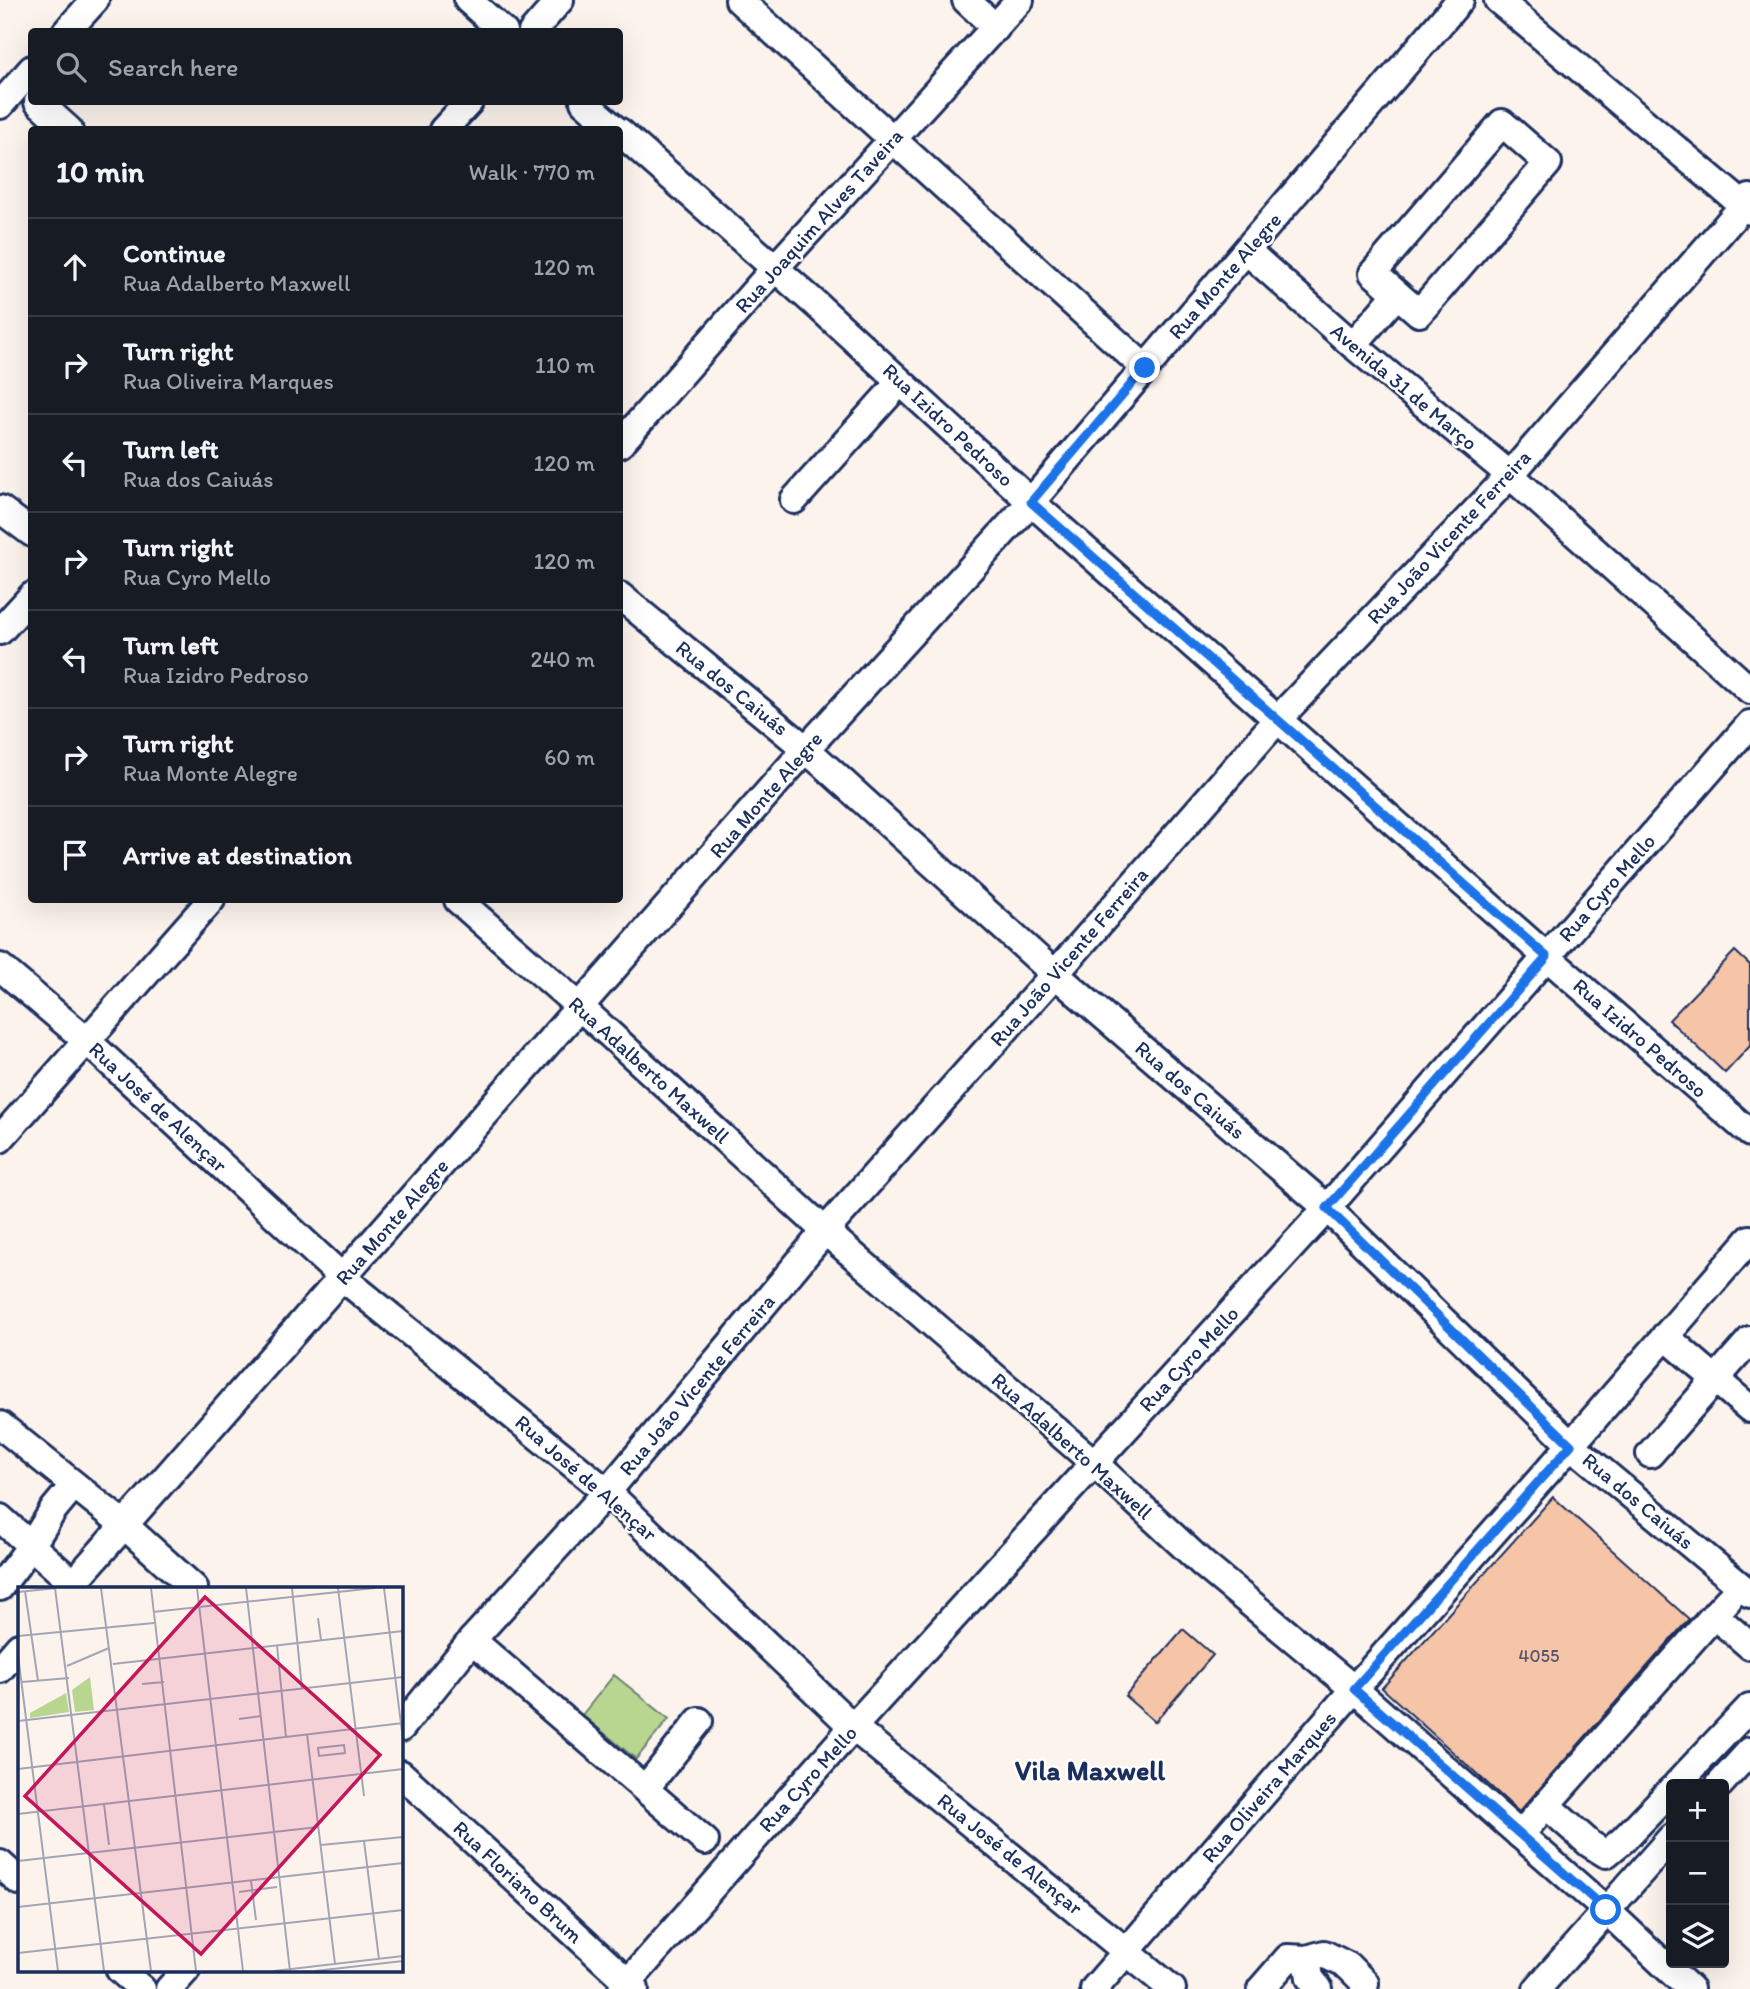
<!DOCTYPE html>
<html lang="en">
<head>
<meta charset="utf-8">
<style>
	:root { --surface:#171b24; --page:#20242c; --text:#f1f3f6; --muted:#9ea1a6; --line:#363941 }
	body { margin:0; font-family:Itim,sans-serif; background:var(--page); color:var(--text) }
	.controls { position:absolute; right:21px; bottom:21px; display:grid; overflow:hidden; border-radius:7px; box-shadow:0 7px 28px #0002 }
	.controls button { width:63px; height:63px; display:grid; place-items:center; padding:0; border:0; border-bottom:2px solid var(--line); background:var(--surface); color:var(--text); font:35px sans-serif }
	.stop { position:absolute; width:21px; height:21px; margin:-16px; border:5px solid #1a73e8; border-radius:50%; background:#fff }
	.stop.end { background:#1a73e8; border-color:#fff; box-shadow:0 2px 7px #0008 }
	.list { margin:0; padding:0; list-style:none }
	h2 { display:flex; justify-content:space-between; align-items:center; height:91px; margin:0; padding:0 28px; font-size:30px }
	h2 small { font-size:23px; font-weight:400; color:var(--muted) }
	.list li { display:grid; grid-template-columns:46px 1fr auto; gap:21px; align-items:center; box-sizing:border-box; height:98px; padding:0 28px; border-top:2px solid var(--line) }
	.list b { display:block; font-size:26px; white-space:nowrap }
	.list p { margin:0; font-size:23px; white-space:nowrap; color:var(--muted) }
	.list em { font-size:23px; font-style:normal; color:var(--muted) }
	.icon { flex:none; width:38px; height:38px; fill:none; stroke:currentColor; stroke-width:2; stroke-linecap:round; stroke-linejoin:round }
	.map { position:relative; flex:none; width:1750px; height:1989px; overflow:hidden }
	.search { position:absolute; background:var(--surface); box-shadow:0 7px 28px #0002; left:28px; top:28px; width:595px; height:77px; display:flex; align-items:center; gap:18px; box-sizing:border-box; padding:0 24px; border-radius:7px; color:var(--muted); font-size:26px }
	.panel { position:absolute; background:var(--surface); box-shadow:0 7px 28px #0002; left:28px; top:126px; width:595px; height:777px; border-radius:7px }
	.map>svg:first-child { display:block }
	.green { fill:#b8d68f; stroke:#6a8276; stroke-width:2 }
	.building { fill:#f6c4a6; stroke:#1b2f5e; stroke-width:2 }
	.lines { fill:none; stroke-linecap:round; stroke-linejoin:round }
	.minor-casing { stroke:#1b2f5e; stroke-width:32 }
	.minor { stroke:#fff; stroke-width:26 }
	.route { stroke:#1a73e8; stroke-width:9 }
	.labels { text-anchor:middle; stroke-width:5; stroke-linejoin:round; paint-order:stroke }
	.number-label { font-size:18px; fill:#525470 }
	.street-label { font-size:21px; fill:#1b2f5e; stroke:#fff }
	.district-label { font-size:28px; font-weight:bold; fill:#1b2f5e; stroke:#fff }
	.inset-road { fill:none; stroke:#a3a5b4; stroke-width:2 }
	.view { fill:#c2185b; fill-opacity:0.15; stroke:#c2185b; stroke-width:3.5 }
	.inset-edge { fill:none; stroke:#1b2f5e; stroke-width:3.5 }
</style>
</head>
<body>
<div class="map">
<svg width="1750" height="1989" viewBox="0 0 1750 1989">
	<rect width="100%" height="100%" fill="#fdf3ed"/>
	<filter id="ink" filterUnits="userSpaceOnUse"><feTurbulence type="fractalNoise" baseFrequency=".0143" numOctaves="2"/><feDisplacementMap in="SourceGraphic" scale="14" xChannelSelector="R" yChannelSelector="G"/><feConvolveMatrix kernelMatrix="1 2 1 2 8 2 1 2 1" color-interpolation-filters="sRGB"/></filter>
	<g filter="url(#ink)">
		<!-- green -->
		<path class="green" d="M 614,1675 L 669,1719 L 636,1759 L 582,1715 Z"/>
		<!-- building -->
		<g class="building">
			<path d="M 1735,951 L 1750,965 L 1750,1046 L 1725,1073 L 1669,1020 Z"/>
			<path d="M 1553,1497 L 1689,1619 L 1519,1812 L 1382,1688 Z"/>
			<path d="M 1183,1629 L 1213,1655 L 1155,1722 L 1125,1696 Z"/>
		</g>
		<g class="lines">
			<defs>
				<g id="minor">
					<path d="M 468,0 L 504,32"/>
					<path d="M 739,0 L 1145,368"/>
					<path d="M 966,0 L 996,28"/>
					<path d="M 1498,0 L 1750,211"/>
					<path d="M 66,32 L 95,0"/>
					<path d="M 532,32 L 560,0"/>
					<path d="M 38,102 L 69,130"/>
					<path d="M 584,102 L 616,130"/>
					<path d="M 0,105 L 32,69"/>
					<path d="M 1502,123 L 1548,163 L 1419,313 L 1373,273 Z"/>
					<path d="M 443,130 L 469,102"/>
					<path d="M 620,132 L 818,306 L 1031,502 L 1547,957 L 1750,1133"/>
					<path d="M 1247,251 L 1353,345 L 1510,475 L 1750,690"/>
					<path d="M 1353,345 L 1397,294"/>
					<path d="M 620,444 L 775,268 L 1020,0"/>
					<path d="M 794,500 L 900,382"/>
					<path d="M 0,509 L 32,533"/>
					<path d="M 620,596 L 806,749 L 1055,974 L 1327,1208 L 1571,1445 L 1750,1594"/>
					<path d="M 0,631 L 32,596"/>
					<path d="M 458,900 L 580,1007 L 825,1231 L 1093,1462 L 1203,1564 L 1354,1689 L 1606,1910 L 1690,1989"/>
					<path d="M 0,967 L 86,1040 L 343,1278 L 607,1492 L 853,1727 L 1172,1989"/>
					<path d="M 0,1139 L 211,900"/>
					<path d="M 1665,1336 L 1750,1409"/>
					<path d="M 0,1425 L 123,1524 L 194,1588"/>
					<path d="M 1650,1454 L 1750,1340"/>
					<path d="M 0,1518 L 73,1583"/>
					<path d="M 0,1587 L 31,1546 L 54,1509 L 74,1485"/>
					<path d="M 69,1588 L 806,749 L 1031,502 L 1460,0"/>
					<path d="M 1728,1600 L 1717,1612 L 1721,1621 L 1750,1646"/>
					<path d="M 472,1640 L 705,1841"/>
					<path d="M 0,1669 L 19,1647"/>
					<path d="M 401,1728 L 472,1640 L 607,1492 L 825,1231 L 1055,974 L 1278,719 L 1510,475 L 1750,198"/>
					<path d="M 401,1774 L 635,1989"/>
					<path d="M 1677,1784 L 1750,1707"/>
					<path d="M 1720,1784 L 1750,1751"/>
					<path d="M 645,1789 L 699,1721"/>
					<path d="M 1546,1805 L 1717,1612"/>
					<path d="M 1520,1835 L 1546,1805 L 1590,1844 L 1606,1854 L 1623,1840 L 1671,1790"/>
					<path d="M 0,1864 L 19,1881"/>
					<path d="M 1307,1959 L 1310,1978 L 1319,1989"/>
					<path d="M 120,1970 L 142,1989"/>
					<path d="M 169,1989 L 186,1970"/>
					<path d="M 622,1989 L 853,1727 L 1327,1208 L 1750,724"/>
					<path d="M 1094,1989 L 1354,1689 L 1571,1445 L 1750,1239"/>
					<path d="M 1261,1989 L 1288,1958 L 1307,1959 L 1324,1954 L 1348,1966 L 1365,1983 L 1364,1989"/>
					<path d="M 1537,1989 L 1671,1838"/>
				</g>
			</defs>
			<!-- minor casing -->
			<use href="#minor" class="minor-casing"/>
			<!-- minor -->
			<use href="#minor" class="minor"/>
		</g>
	</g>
	<g class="lines" filter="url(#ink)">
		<!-- route -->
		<path class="route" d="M 1145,368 L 1031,502 L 1547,957 L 1327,1208 L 1571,1445 L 1354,1689 L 1606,1910"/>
	</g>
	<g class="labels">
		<!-- number labels -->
		<g class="number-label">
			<text x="1539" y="1662">4055</text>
		</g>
		<!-- street labels -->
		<g class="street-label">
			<text transform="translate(819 221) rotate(-48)" y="7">Rua Joaquim Alves Taveira</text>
			<text transform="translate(1225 276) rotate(-49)" y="7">Rua Monte Alegre</text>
			<text transform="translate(1404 387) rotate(40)" y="7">Avenida 31 de Março</text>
			<text transform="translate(948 425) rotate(43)" y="7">Rua Izidro Pedroso</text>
			<text transform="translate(1449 537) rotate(-47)" y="7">Rua João Vicente Ferreira</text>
			<text transform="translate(732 688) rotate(39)" y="7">Rua dos Caiuás</text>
			<text transform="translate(766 795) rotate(-49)" y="7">Rua Monte Alegre</text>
			<text transform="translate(1607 888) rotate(-49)" y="7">Rua Cyro Mello</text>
			<text transform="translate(1069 957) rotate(-49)" y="7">Rua João Vicente Ferreira</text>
			<text transform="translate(1640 1038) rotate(41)" y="7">Rua Izidro Pedroso</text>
			<text transform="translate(649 1070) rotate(42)" y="7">Rua Adalberto Maxwell</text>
			<text transform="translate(1190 1090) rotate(41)" y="7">Rua dos Caiuás</text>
			<text transform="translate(158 1107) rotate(43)" y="7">Rua José de Alençar</text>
			<text transform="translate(392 1222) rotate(-49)" y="7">Rua Monte Alegre</text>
			<text transform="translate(1189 1359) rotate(-47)" y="7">Rua Cyro Mello</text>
			<text transform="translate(697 1385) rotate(-50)" y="7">Rua João Vicente Ferreira</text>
			<text transform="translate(1072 1446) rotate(42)" y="7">Rua Adalberto Maxwell</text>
			<text transform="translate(586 1478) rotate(41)" y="7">Rua José de Alençar</text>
			<text transform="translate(1638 1501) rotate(40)" y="7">Rua dos Caiuás</text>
			<text transform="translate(808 1779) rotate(-48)" y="7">Rua Cyro Mello</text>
			<text transform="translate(1269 1787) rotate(-49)" y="7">Rua Oliveira Marques</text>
			<text transform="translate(1010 1854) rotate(39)" y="7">Rua José de Alençar</text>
			<text transform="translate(518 1882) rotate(43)" y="7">Rua Floriano Brum</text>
		</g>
		<!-- district labels -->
		<g class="district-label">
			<text x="1090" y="1780">Vila Maxwell</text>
		</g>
	</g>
	<!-- overview -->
	<g transform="translate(18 1587)">
		<rect width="385" height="385" fill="#fdf3ed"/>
		<path d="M 72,90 L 76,123 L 57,125 L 54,103 ZM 48,106 L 51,125 L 12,131 L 12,126 Z" fill="#b8d68f"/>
		<path class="inset-road" d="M 37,1 L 86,384M 83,1 L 133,384M 133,1 L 178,384M 179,1 L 225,384M 228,1 L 272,384M 274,1 L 284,102M 320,1 L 346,209M 366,1 L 385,153M 7,4 L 20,94M 0,5 L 39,1M 135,25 L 357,1M 300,31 L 303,53M 0,49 L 136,36M 259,58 L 268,150M 0,68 L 40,384M 95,77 L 385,44M 49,79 L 91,61M 4,95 L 51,91M 124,97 L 146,95M 221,132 L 243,129M 0,134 L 385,90M 289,147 L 317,377M 326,158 L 327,166 L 301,169 L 300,161 ZM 0,182 L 385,136M 86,217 L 91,258M 0,227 L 385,182M 346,254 L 361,372M 303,258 L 385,250M 0,274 L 300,240M 233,294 L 238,333M 221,305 L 259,300M 0,320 L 385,276M 0,366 L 385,323M 256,384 L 385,369M 297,384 L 385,374"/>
		<path class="view" d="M 187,10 L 362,168 L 183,367 L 7,209 Z"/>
		<rect width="385" height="385" class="inset-edge"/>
	</g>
</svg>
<div class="controls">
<button>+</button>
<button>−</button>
<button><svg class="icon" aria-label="layers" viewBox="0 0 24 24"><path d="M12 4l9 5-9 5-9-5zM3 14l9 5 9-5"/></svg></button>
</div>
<div class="stop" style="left:1606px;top:1910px"></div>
<div class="stop end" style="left:1145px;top:368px"></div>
<div class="search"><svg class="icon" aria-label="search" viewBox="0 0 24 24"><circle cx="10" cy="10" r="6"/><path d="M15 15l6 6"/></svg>Search here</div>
<section class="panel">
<h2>10 min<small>Walk · 770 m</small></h2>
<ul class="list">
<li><svg class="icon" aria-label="ahead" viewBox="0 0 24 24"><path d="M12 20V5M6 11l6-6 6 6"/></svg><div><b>Continue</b><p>Rua Adalberto Maxwell</p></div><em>120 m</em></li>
<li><svg class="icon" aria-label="right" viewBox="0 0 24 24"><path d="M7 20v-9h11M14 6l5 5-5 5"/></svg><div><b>Turn right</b><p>Rua Oliveira Marques</p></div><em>110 m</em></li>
<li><svg class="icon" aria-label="left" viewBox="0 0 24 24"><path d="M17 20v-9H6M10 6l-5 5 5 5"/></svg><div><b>Turn left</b><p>Rua dos Caiuás</p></div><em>120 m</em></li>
<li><svg class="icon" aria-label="right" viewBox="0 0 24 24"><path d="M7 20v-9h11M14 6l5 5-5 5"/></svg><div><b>Turn right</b><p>Rua Cyro Mello</p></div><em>120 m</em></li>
<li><svg class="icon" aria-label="left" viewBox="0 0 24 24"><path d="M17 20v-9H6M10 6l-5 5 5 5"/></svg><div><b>Turn left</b><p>Rua Izidro Pedroso</p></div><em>240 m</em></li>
<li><svg class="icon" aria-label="right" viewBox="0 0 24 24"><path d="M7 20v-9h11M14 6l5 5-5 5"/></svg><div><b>Turn right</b><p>Rua Monte Alegre</p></div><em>60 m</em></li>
<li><svg class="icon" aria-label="arrive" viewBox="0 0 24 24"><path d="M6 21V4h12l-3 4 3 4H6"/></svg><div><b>Arrive at destination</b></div></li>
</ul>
</section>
</div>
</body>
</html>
